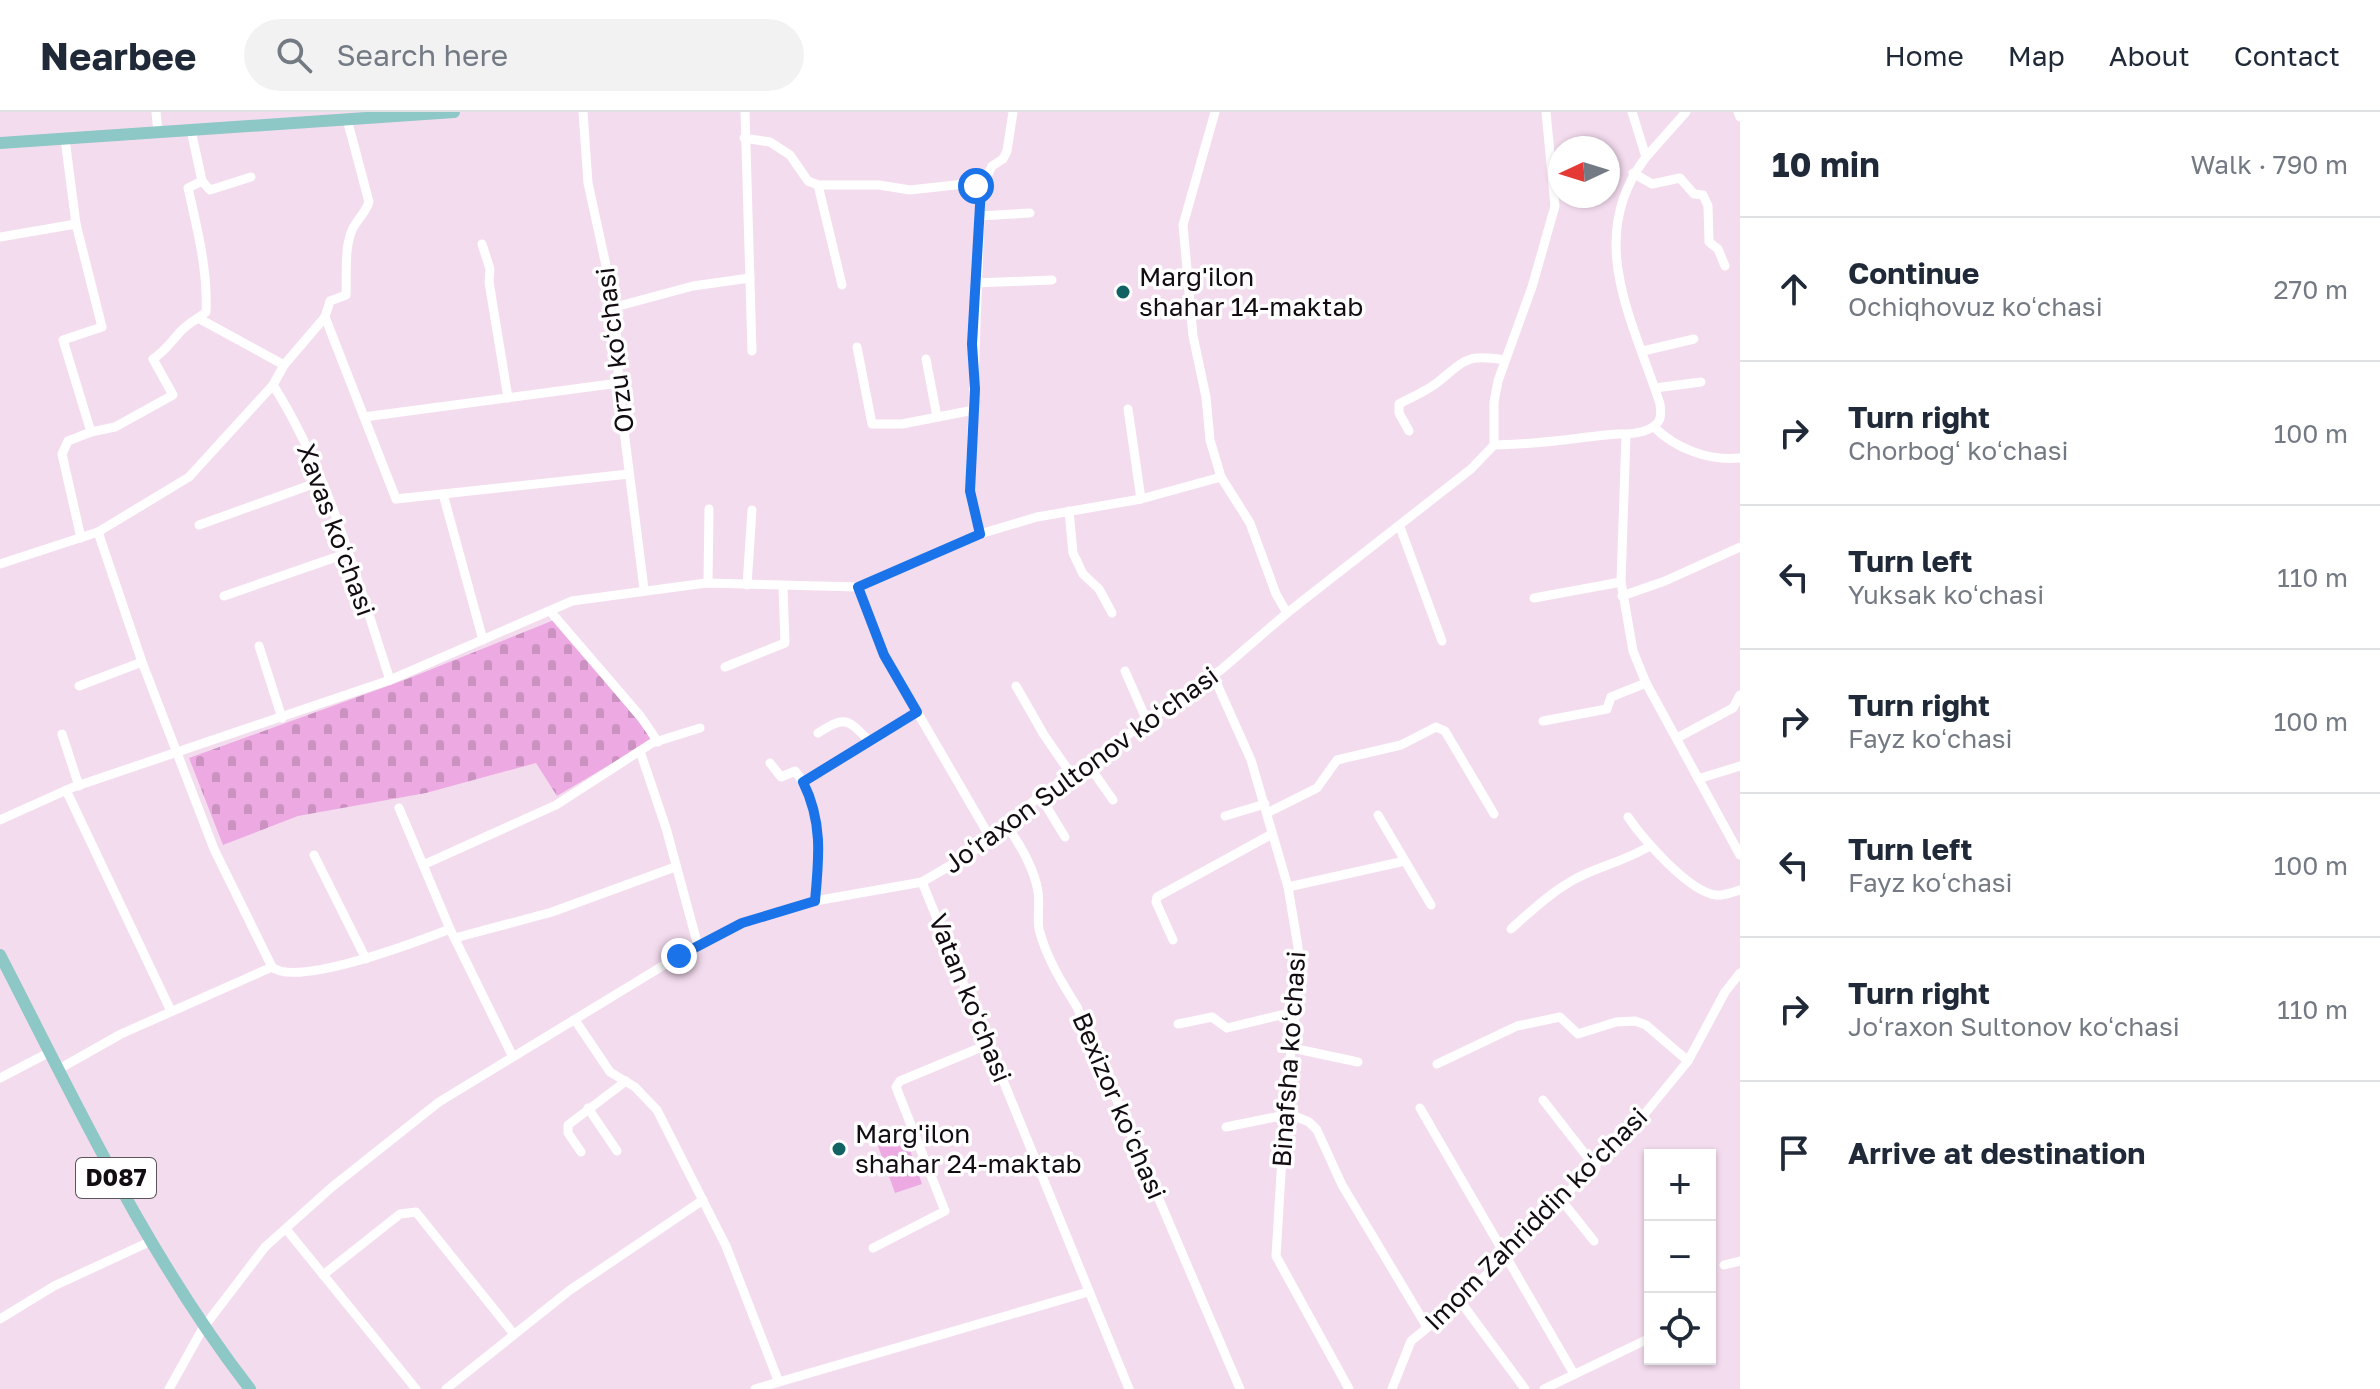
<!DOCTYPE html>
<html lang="en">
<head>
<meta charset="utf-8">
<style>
	:root { --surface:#fff; --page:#f2f2f3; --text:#1f2937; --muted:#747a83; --line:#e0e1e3 }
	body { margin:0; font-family:"Golos Text",sans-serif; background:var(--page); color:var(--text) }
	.controls { position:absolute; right:24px; bottom:24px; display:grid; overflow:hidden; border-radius:0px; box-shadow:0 2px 6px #0004 }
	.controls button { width:72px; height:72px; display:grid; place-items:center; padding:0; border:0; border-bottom:2px solid var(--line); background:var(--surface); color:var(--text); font:40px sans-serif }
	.compass { position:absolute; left:1548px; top:24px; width:72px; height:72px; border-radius:50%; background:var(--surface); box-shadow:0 2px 6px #0004; rotate:266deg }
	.stop { position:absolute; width:24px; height:24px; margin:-18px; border:6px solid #1a73e8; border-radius:50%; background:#fff }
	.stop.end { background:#1a73e8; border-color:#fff; box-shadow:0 2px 8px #0008 }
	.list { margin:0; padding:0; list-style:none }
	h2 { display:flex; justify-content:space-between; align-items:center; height:104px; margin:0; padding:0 32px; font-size:34px }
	h2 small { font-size:26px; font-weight:400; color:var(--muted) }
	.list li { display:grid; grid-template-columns:52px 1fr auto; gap:24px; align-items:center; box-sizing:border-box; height:144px; padding:0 32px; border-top:2px solid var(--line) }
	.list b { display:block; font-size:30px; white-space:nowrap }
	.list p { margin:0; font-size:26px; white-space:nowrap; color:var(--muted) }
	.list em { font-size:26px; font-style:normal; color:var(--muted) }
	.icon { flex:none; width:44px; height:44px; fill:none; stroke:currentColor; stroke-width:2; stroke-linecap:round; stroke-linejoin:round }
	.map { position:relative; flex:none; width:1740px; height:1277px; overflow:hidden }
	header { display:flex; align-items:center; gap:48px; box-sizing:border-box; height:112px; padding:0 40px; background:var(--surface); border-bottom:2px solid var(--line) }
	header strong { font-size:38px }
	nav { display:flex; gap:44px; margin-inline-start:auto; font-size:28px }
	.search { width:560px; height:72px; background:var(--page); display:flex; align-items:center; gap:20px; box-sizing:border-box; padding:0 28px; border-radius:44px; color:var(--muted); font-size:30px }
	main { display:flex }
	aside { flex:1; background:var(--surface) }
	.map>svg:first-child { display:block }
	.cemetery { fill:url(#cemetery-stones) }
	.garden { fill:#edaae2 }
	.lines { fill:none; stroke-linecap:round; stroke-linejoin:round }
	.minor { stroke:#fff; stroke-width:9 }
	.major { stroke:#8dc7c6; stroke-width:12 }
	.route { stroke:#1a73e8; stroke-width:10 }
	.poi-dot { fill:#116262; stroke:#fff; stroke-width:3 }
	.labels { text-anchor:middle; stroke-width:7; stroke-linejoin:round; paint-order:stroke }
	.shield { fill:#fff; stroke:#5a555a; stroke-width:2 }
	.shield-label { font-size:24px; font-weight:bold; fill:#140c13 }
	.poi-label { font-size:26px; fill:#140c13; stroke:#fff; text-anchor:start }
	.street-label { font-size:26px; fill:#140c13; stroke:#fff }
</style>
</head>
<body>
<header>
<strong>Nearbee</strong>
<div class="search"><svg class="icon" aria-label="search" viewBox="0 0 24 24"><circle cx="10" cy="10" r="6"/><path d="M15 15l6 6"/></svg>Search here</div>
<nav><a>Home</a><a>Map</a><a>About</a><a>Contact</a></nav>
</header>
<main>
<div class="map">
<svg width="1740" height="1277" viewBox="0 0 1740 1277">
	<defs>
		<pattern id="cemetery-stones" width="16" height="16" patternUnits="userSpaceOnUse" patternTransform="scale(2)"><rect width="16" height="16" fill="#edaae2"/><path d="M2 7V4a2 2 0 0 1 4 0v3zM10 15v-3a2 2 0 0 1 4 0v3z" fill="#ca91c1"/></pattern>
	</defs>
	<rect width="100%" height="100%" fill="#f4dcef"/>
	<!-- cemetery -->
	<path class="cemetery" d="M 554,508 L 653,627 L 557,684 L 536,651 L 426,681 L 298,704 L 223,733 L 189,646 L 407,567 Z"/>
	<!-- garden -->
	<path class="garden" d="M 904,1021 L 922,1072 L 895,1081 L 877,1031 Z"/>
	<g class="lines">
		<!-- minor -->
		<g class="minor">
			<path d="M 156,0 L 158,21"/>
			<path d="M 583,0 L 588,71 L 615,195 L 619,279 L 644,477"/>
			<path d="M 745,0 L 752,239"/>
			<path d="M 1215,0 L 1183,113 L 1193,224 L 1206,285 L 1210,328 L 1221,365 L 1250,411 L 1276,482 L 1287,501"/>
			<path d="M 1738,0 L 1740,5"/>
			<path d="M 191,18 L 202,69 L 188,76 C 197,116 208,158 206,200 L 198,206"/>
			<path d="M 744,26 L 770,30 L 790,43 L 808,69 L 818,73 L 879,73 L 910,78 L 964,72 L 981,76"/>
			<path d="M 65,27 L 76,112 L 102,215 L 63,228 L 91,320 L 68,329 L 62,342 L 81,426"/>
			<path d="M 1646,45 L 1686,0"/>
			<path d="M 1633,61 L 1652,72 L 1680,66 L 1694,82 L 1703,83 L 1708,94 L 1709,130 L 1718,137 L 1725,154"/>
			<path d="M 202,69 L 210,78 L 251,65"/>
			<path d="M 818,73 L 842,173"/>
			<path d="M 979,104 L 1030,101"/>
			<path d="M 0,125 L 76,112"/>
			<path d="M 482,132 L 490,157 L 489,170 L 508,286"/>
			<path d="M 975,171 L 1052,168"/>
			<path d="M 615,195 L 693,174 L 750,166"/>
			<path d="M 325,205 L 396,387 L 629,362"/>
			<path d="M 857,235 L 872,312 L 902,312 L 974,298"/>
			<path d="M 1643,239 L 1694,227"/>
			<path d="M 926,247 L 937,305"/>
			<path d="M 273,273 C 328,359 358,471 390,568"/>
			<path d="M 1655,276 L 1701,270"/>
			<path d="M 1128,297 L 1141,387"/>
			<path d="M 364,305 L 619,271"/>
			<path d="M 1654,315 C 1676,337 1709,349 1740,346"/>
			<path d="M 1409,319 L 1399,301 L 1399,292 C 1412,285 1427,279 1438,270 C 1466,247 1467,242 1505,248"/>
			<path d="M 91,320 L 115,315 L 173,283 L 153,247 C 173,234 175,219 198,206 L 284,253"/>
			<path d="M 1626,323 L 1621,470 L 1633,539 L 1646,571 L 1740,743"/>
			<path d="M 1494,333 C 1533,333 1568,327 1606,323 C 1620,321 1641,324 1654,314 C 1662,309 1661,300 1660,292 C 1633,208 1584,126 1646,45 L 1632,0"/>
			<path d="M 443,382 L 483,528"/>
			<path d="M 1069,399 L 1073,441 L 1083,462 L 1099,477 L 1112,501"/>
			<path d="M 199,413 L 319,370"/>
			<path d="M 1400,415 L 1442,529"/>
			<path d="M 98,420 L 142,550 L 214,737 L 272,855"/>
			<path d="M 980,422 L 970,379 L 981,76 L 992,54 L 1003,47 L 1007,39 L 1013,0"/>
			<path d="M 0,452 L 98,420 L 189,365 L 273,273 L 284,253 L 325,205 L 330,189 L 346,183 C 347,162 344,137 352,118 C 357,107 365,102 369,90 L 347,7"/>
			<path d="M 708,471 L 709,397"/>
			<path d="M 747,473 L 752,398"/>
			<path d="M 858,475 L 884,543 L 991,727"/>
			<path d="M 224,484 L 348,441"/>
			<path d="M 1622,484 L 1665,469 L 1740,435"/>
			<path d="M 1534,486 L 1621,470"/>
			<path d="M 550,499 L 641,605 L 658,630"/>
			<path d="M 259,534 L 282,606"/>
			<path d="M 725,555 L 785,531 L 783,476"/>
			<path d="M 1125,559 L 1147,609"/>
			<path d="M 1213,563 L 1251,648 L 1288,775 L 1298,835 L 1300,865 L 1286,980 L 1276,1144 L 1349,1277"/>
			<path d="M 79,574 L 142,550"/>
			<path d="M 1016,574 L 1044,623 L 1071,662"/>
			<path d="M 1543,609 L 1607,597 L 1611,585 L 1646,571"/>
			<path d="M 818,621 C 845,604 847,606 869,629"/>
			<path d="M 62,622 L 79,674"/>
			<path d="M 1677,626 L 1733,596 L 1740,583"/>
			<path d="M 640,639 L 666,716 L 698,834"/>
			<path d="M 770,651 L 781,665 L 795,659 L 803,670"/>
			<path d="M 1087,651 L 1113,688"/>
			<path d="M 1698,667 L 1740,654"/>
			<path d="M 66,678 L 171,899"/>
			<path d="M 1040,684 L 1065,725"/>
			<path d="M 399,696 L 450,817 L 512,943"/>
			<path d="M 1267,701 L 1317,676 L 1337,648 L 1401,633 L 1436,615 L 1445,619 L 1494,702"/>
			<path d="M 1378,703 L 1431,793"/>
			<path d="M 1225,704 L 1265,692"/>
			<path d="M 1628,705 C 1643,727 1689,780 1716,783 C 1723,784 1733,780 1740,778"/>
			<path d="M 0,708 L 71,676 L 390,568 L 572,489 L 706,471 L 858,475 L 980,422 L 1037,405 L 1141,387 L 1221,365"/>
			<path d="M 1006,713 C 1019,730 1035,758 1038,780 C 1040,792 1037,804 1039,817 C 1046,845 1062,871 1077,895 L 1240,1277"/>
			<path d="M 314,743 L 366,847"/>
			<path d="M 423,753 L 556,693 L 652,631 L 700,616"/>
			<path d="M 922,770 L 1129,1277"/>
			<path d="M 1288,775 L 1405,749"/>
			<path d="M 815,789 C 819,746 823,710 803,670 L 917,600"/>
			<path d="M 1511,817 C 1531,799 1552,779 1577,766 C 1600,754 1625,749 1648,735"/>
			<path d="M 455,826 L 552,800 L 675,755"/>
			<path d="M 1173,828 L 1156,790 L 1157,785 L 1272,722"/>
			<path d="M 575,908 L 610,960 L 635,975 L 657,998 L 726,1134 L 778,1268"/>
			<path d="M 1178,912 L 1212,905 L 1227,916 L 1297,899"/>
			<path d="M 1292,936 L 1358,950"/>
			<path d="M 1437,952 L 1517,914 L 1560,905 L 1578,922 L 1616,910 L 1635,909 L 1646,913 L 1688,949"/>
			<path d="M 59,957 L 121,922 L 272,855 C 297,876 419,829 450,817"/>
			<path d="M 0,966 L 50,940"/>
			<path d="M 1543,988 L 1596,1056"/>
			<path d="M 588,996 L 617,1039"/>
			<path d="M 1420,996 L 1574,1262"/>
			<path d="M 1285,1000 L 1309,1010 L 1317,1018 L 1342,1073 L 1427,1215"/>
			<path d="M 1226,1015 L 1285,1003"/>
			<path d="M 581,1040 L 568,1021 L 568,1013 L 626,969"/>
			<path d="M 1562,1089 L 1594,1129"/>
			<path d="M 286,1117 L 416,1277"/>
			<path d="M 873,1136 L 945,1099 L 896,975 L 900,969 L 989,932"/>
			<path d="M 1724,1153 L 1740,1149"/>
			<path d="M 323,1163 L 400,1102 L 416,1100 L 513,1221"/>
			<path d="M 1460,1189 L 1525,1277"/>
			<path d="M 0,1207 L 54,1174 L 149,1130"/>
			<path d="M 169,1277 L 203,1216 L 265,1135 L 332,1075 L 439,990 L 679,844 L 742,811 L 815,789 L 922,770 L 970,742 L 1040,684 L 1222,557 L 1287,501 L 1471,357 L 1494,333 L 1494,290 L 1498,269 L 1532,175 L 1555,94 L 1546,0"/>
			<path d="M 446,1277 L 570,1178 L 703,1088"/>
			<path d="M 755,1277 L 1088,1180"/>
			<path d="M 1392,1277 L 1411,1229 L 1460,1189 L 1638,1010 L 1688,949 L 1725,880 L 1740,861"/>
			<path d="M 1544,1277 L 1650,1226"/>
		</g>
		<!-- major -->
		<g class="major">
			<path d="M 0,31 L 454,0"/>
			<path d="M 0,843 C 77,992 147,1144 250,1277"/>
		</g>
	</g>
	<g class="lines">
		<!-- route -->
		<path class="route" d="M 679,844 L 742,811 L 815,789 C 819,746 823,710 803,670 L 917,600 L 884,543 L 858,475 L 980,422 L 970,379 L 975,277 L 972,232 L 981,76 L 976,74"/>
	</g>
	<!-- markers -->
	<g class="poi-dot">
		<circle cx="1123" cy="180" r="8"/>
		<circle cx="839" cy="1037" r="8"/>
	</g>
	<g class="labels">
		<!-- shield labels -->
		<rect class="shield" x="76" y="1046" width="80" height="40" rx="6"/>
		<g class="shield-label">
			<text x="116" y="1074">D087</text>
		</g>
		<!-- poi labels -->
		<g class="poi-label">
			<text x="1139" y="174">Marg'ilon<tspan x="1139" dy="30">shahar 14-maktab</tspan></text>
			<text x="855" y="1031">Marg'ilon<tspan x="855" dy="30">shahar 24-maktab</tspan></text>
		</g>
		<!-- street labels -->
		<g class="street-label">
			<text transform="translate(615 238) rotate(-97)" y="9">Orzu koʻchasi</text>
			<text transform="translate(336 418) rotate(70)" y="9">Xavas koʻchasi</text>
			<text transform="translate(1081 658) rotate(-36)" y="9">Joʻraxon Sultonov koʻchasi</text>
			<text transform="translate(970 886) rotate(68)" y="9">Vatan koʻchasi</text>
			<text transform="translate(1289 947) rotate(-86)" y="9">Binafsha koʻchasi</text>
			<text transform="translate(1119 994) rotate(67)" y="9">Bexizor koʻchasi</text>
			<text transform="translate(1536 1107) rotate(-45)" y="9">Imom Zahriddin koʻchasi</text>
		</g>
	</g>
</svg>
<div class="controls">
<button>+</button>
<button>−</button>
<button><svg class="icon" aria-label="locate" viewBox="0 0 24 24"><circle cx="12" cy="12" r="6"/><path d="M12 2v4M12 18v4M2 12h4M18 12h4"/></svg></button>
</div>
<svg class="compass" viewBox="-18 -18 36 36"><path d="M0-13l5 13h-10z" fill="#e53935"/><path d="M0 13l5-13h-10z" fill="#747a83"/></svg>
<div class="stop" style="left:976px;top:74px"></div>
<div class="stop end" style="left:679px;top:844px"></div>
</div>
<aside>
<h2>10 min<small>Walk · 790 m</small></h2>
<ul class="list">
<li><svg class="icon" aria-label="ahead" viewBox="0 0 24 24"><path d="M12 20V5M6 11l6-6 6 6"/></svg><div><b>Continue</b><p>Ochiqhovuz koʻchasi</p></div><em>270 m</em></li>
<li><svg class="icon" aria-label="right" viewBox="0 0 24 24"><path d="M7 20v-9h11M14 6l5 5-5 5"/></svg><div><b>Turn right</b><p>Chorbogʻ koʻchasi</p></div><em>100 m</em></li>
<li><svg class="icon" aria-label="left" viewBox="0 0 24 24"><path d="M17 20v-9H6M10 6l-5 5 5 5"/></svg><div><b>Turn left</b><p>Yuksak koʻchasi</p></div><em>110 m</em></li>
<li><svg class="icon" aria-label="right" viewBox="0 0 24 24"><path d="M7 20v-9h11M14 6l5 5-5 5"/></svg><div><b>Turn right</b><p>Fayz koʻchasi</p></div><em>100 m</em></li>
<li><svg class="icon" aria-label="left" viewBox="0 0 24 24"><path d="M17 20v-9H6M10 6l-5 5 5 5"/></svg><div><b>Turn left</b><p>Fayz koʻchasi</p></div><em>100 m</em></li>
<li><svg class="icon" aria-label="right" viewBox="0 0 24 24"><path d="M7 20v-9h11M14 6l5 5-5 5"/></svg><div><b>Turn right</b><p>Joʻraxon Sultonov koʻchasi</p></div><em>110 m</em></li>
<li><svg class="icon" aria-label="arrive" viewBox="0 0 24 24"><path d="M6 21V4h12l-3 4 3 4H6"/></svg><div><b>Arrive at destination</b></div></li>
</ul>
</aside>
</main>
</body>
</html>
